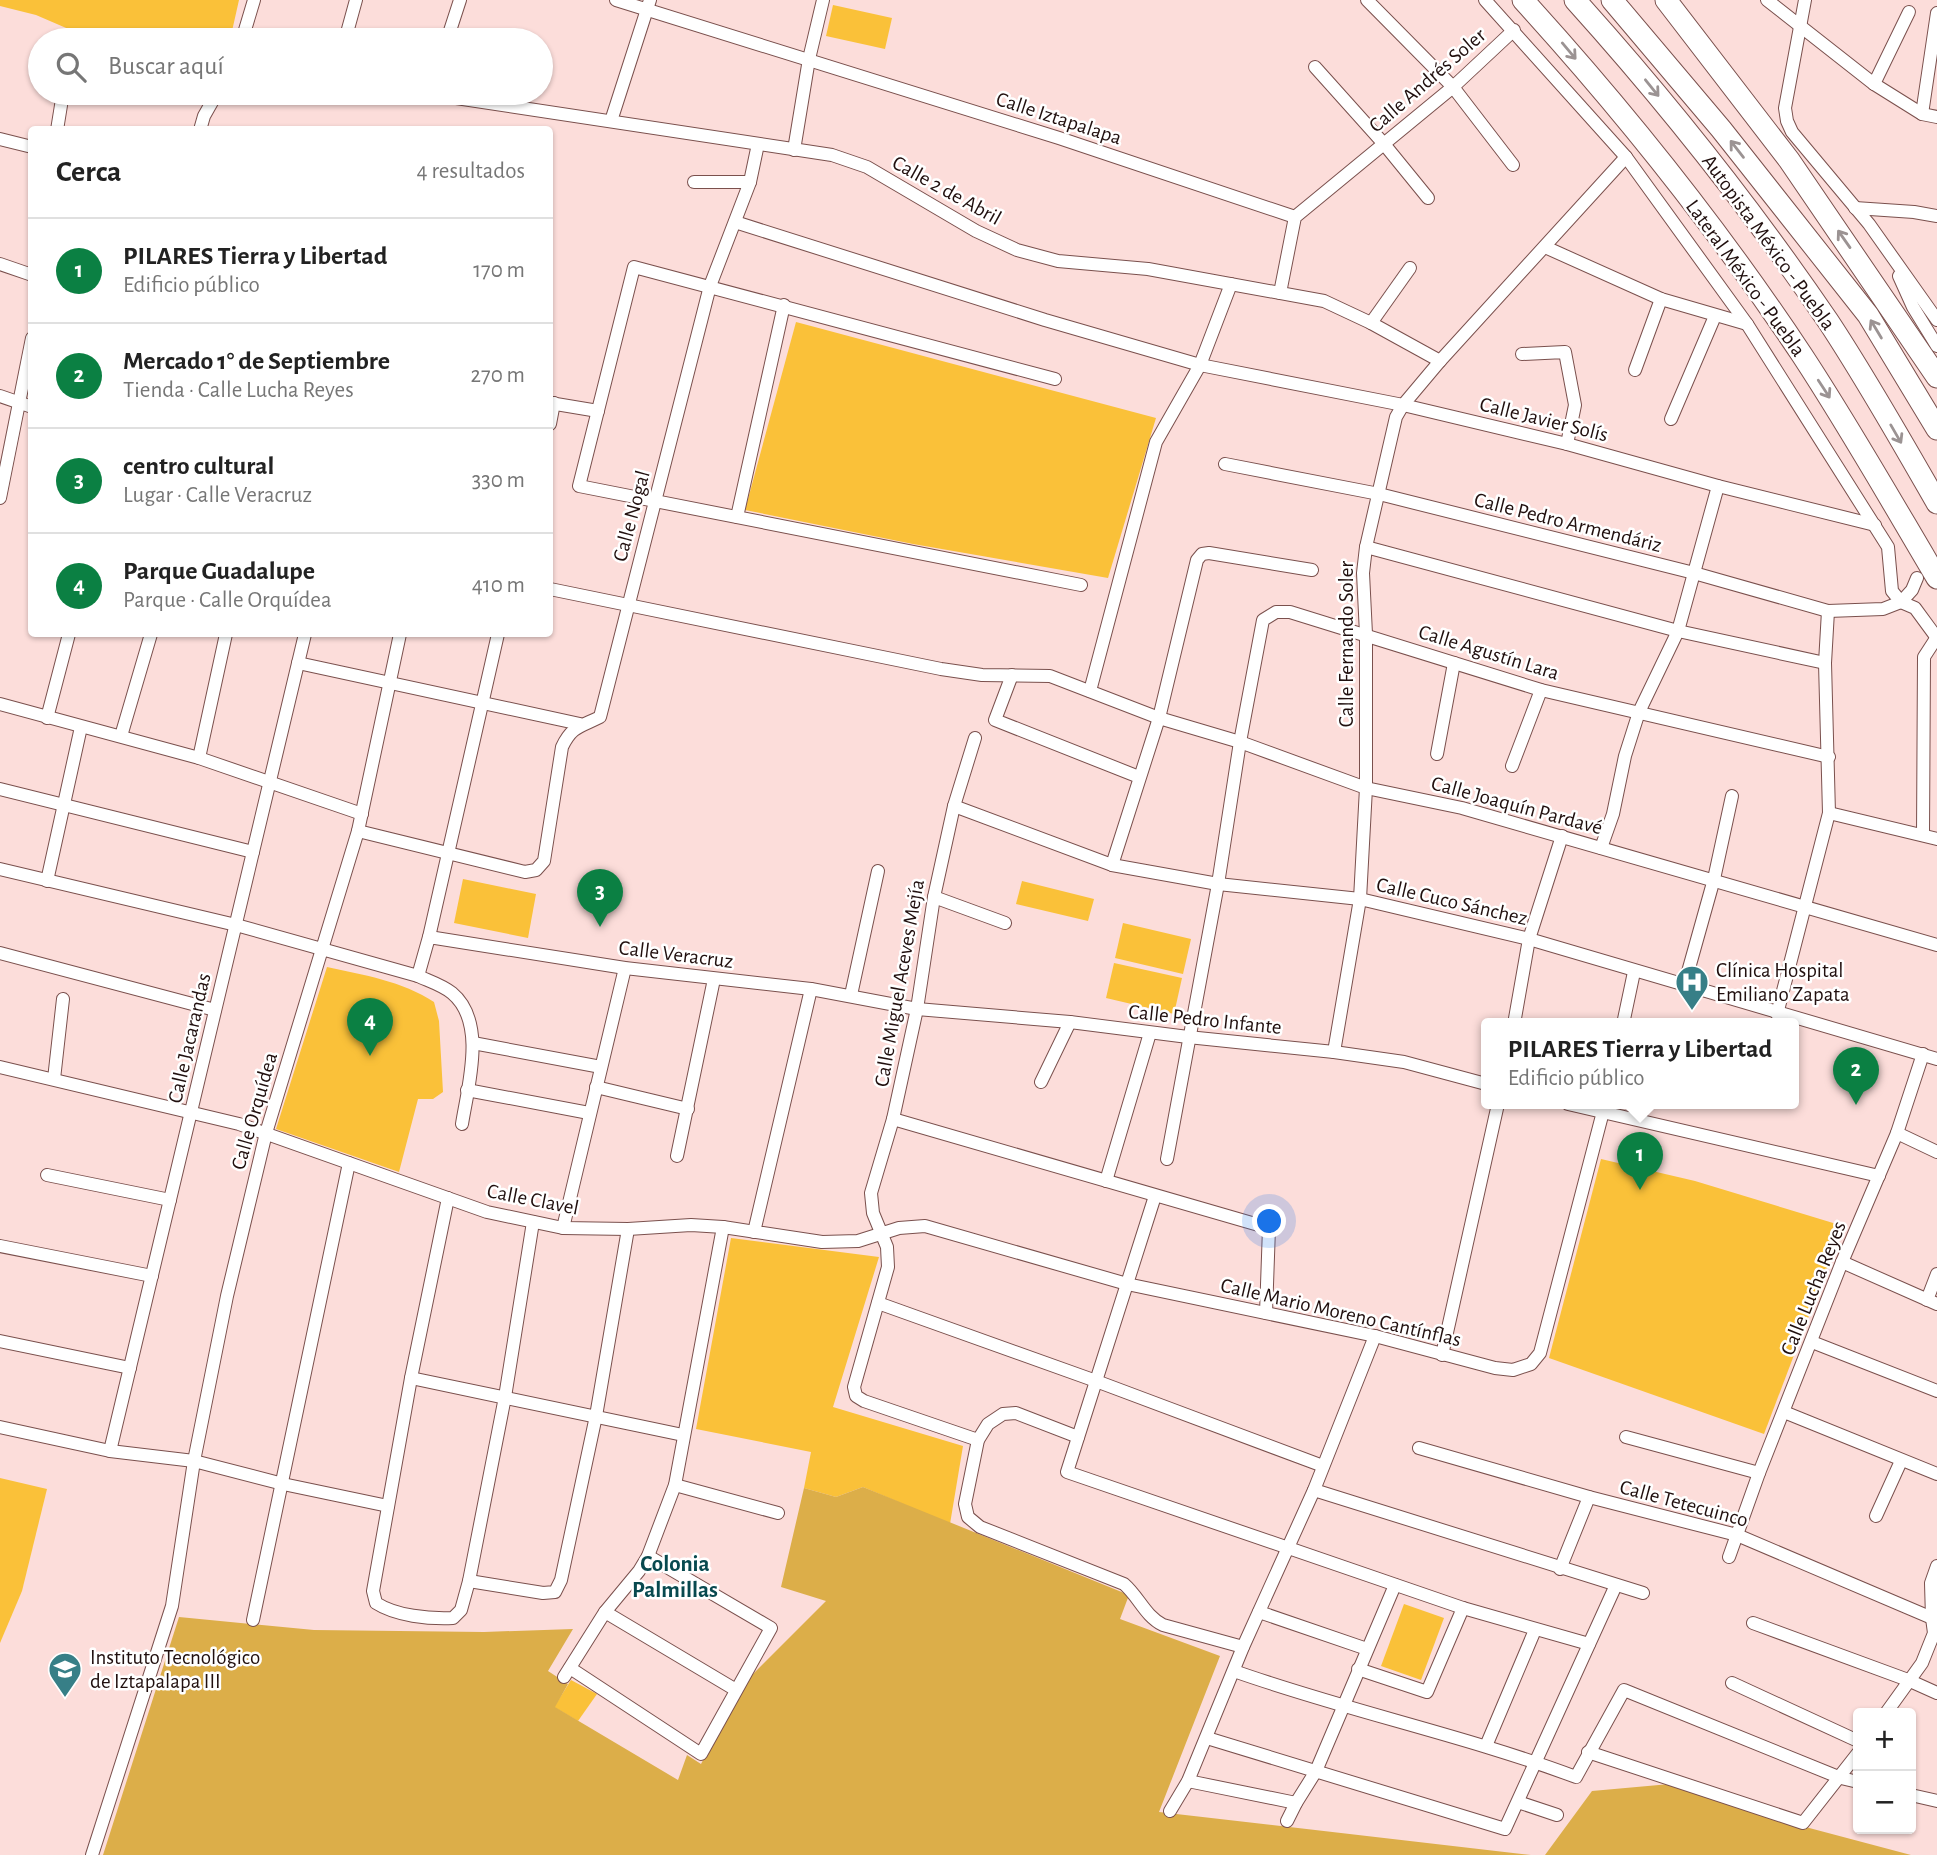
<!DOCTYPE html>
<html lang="es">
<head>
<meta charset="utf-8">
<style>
	:root { --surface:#fff; --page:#f2f2f2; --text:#222; --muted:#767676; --line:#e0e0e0; --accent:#0b8043 }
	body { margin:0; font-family:"Alegreya Sans",sans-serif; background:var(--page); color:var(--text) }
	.controls { position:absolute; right:21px; bottom:21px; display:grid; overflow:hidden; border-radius:7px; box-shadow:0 2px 5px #0004 }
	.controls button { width:63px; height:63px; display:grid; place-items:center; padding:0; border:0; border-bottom:2px solid var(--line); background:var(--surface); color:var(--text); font:35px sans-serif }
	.you { position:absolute; left:1270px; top:1222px; width:24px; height:24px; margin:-18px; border:5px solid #fff; border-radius:50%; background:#1a73e8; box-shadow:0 0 0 10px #1a73e833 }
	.badge { display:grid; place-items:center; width:46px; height:46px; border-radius:50%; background:var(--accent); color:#fff; font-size:23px; font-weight:700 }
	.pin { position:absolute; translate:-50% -58px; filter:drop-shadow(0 2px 4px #0008) }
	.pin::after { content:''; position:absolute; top:37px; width:24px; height:21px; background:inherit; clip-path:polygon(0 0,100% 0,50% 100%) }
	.popup { position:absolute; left:1481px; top:1018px; width:318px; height:91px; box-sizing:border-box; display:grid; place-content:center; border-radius:7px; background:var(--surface); filter:drop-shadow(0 2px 5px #0005); font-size:23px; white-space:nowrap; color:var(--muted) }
	.popup b { font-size:26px; color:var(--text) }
	.popup::after { content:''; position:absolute; left:50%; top:100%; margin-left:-14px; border:14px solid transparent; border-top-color:var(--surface) }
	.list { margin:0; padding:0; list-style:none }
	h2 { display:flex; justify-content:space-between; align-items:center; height:91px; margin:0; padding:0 28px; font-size:30px }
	h2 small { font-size:23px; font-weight:400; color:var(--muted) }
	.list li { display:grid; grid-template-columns:46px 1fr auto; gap:21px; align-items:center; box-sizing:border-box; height:105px; padding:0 28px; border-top:2px solid var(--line) }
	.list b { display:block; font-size:26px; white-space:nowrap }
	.list p { margin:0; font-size:23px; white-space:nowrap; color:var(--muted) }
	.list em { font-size:23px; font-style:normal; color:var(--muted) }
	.icon { flex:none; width:38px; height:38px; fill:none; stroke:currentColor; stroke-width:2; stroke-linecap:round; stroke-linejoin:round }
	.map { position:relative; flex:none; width:1937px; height:1855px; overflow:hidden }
	.search { position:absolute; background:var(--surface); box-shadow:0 2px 5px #0004; left:28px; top:28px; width:525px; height:77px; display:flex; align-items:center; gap:18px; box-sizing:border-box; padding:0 24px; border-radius:38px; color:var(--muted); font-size:26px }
	.panel { position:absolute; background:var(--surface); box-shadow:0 2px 5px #0004; left:28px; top:126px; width:525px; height:511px; border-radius:7px }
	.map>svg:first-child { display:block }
	.green { fill:#fac139 }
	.forest { fill:#dcae49 }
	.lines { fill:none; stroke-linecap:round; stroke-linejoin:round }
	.street-casing { stroke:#7a504d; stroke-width:14 }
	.highway-casing { stroke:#7a504d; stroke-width:23 }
	.street { stroke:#fff; stroke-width:12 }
	.highway { stroke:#fff; stroke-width:21 }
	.oneway { stroke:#9b9393 }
	.labels { text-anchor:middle; stroke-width:5; stroke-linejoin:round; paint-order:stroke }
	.street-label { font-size:21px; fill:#200f0e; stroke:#fff }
	.poi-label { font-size:21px; fill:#200f0e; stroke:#fff; text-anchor:start }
	.neighbourhood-label { font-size:23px; font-weight:bold; fill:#08494f; stroke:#fff }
</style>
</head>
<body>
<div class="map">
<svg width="1937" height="1855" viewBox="0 0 1937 1855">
	<rect width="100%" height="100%" fill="#fcddda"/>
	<!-- green -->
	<g class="green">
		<path d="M 0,0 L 239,0 L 230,40 L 94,40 L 36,15 L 0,6 Z"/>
		<path d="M 833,5 L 892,18 L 885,49 L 826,36 Z"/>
		<path d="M 796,322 L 1156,418 L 1108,578 L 913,544 L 745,510 Z"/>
		<path d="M 463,879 L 536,894 L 528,938 L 454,923 Z"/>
		<path d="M 1022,881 L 1094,899 L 1088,921 L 1016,904 Z"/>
		<path d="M 1123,923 L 1191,939 L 1183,974 L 1115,958 Z"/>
		<path d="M 1114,963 L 1182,978 L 1174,1014 L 1106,998 Z"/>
		<path d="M 327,967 C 364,975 402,981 434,1002 L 439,1021 L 443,1092 L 433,1099 L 418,1099 L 399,1172 L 276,1129 Z"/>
		<path d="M 1601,1159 L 1695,1181 L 1843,1226 L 1764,1434 L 1549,1358 Z"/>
		<path d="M 731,1238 L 879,1257 L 833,1407 L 963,1446 L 950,1524 L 863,1487 L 836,1497 L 804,1488 L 811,1452 L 696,1429 Z"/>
		<path d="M 0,1478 L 47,1489 L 22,1591 L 0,1643 Z"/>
		<path d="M 1404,1604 L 1444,1618 L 1421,1680 L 1381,1666 Z"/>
		<path d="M 571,1680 L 597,1694 L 578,1721 L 554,1707 Z"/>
	</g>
	<!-- forest -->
	<g class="forest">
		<path d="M 863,1487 L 1129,1595 L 1120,1619 L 1220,1656 L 1159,1812 L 1531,1855 L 103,1855 L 179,1617 L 314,1630 L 484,1632 L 573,1629 L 548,1671 L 568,1684 L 555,1707 L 678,1780 L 687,1755 L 701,1764 L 741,1686 L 826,1601 L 781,1587 L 804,1488 L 836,1497 Z"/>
		<path d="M 1670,1784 L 1798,1825 L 1911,1855 L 1545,1855 L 1592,1791 Z"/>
	</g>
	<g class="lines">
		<defs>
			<g id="street">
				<path d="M 616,0 L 1059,138 L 1295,217"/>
				<path d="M 1367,0 L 1453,87 L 1513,165"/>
				<path d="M 1485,0 L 1626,157 L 1747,324 L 1888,547 L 1892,591 L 1901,602"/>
				<path d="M 1767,0 L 1874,84 L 1922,114 L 1937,117"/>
				<path d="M 1805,0 L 1785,108 L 1787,121 L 1792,132 L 1869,224 L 1937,320"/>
				<path d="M 242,40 L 254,0"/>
				<path d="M 345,40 L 356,0"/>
				<path d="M 447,40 L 460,0"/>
				<path d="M 1315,67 L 1384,144 L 1428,198"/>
				<path d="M 1874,84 L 1909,12"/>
				<path d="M 423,93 L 832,155 L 867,167 L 976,231 L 1017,250 L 1058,261 L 1148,269 L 1324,301 L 1371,323 L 1440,361"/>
				<path d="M 1922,114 L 1937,13"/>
				<path d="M 611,121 L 650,0"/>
				<path d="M 57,130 L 63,93"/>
				<path d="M 200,130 L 204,116 L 217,93"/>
				<path d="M 0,139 L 32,147"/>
				<path d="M 794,150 L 809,59 L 823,0"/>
				<path d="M 694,182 L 750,182"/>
				<path d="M 1855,208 L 1914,212 L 1937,216"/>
				<path d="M 735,222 L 1045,320 L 1200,365 L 1403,405 L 1567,444 L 1718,486 L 1875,525"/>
				<path d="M 1545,247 L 1661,299 L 1747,324"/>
				<path d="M 0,264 L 32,275"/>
				<path d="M 1899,276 L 1913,307 L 1937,346"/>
				<path d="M 1280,293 L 1295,217 L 1453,87 L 1514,30"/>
				<path d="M 1371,323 L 1410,268"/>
				<path d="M 1522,354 L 1565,352 L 1575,405 L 1567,444"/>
				<path d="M 1635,370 L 1661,299"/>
				<path d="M 1055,379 L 634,267 L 579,486 L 1081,585"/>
				<path d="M 0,396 L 32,407"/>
				<path d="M 550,403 L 598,411"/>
				<path d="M 1671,419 L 1715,316"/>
				<path d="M 550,424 L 554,403"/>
				<path d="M 1225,464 L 1379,494 L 1694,573 L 1828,611 L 1883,609 L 1901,602 L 1912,590 L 1917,578"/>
				<path d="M 0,498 L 32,338"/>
				<path d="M 737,517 L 784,305"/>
				<path d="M 1366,547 L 1678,631 L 1825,663"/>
				<path d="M 550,589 L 941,669 L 982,675 L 1050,676 L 1159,718 L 1240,742 L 1366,788 L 1462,808 L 1937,945"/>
				<path d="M 1901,602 L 1915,608 L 1937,638"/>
				<path d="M 298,663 L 580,724"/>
				<path d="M 1012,675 L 995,720 L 1139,777"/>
				<path d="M 1090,691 L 1156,442 L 1200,365 L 1231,284"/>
				<path d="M 0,704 L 199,758 L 362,814"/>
				<path d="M 47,718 L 69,634"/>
				<path d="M 121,736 L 151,634"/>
				<path d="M 975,738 L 954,806 L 934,897 L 917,1009 L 893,1119 L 871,1193 L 873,1213 L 887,1247 L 888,1267 L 854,1387 L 856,1396 L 864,1401 L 978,1440"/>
				<path d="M 1437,754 L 1454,663"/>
				<path d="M 199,758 L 226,634"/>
				<path d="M 1512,766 L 1541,690"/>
				<path d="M 0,789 L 253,852"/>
				<path d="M 954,806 L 1112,865 L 1218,884 L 1360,899 L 1529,939 L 1937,1059"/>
				<path d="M 1829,813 L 1937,839"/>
				<path d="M 358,831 L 525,872 L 536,870 L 544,861 L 562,747 C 572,726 580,727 600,717 L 710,286 L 750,182 L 758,144"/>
				<path d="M 1923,835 L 1924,657 L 1937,637"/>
				<path d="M 1601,848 L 1613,814 L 1625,756 L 1639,712 L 1678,631 L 1718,486"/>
				<path d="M 1112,865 L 1159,718 L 1197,560 L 1202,554 L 1209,553 L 1312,570"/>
				<path d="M 0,869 L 236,925 L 418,976 C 429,981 442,985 452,993 C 487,1022 468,1086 462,1124"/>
				<path d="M 47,881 L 81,727"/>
				<path d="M 934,897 L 1005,923"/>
				<path d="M 429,937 L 498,634"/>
				<path d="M 0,953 L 215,1010"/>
				<path d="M 418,976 L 429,937 L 625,968 L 811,989 L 917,1009 L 1070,1022 L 1188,1037 L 1334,1052 L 1404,1062 L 1486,1084"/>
				<path d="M 1684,986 L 1714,879 L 1732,796"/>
				<path d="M 851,995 L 878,871"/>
				<path d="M 1777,1014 L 1829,813 L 1825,663 L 1828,611"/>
				<path d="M 1514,1024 L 1529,939 L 1562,836"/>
				<path d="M 1623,1024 L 1634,972"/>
				<path d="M 473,1043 L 601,1067"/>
				<path d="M 1334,1052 L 1360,899 L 1366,788 L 1366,634 L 1363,573 L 1366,547 L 1396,417 L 1403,405 L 1440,361 L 1626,157"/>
				<path d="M 0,1067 L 239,1124 L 487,1212 L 563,1228 L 628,1229 L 691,1225 L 723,1227 L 822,1242 L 858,1241 L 899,1228 L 925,1226 L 1127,1284 L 1375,1336 L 1495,1368 L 1513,1370 L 1531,1364 L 1540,1353 L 1605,1104"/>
				<path d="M 54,1079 L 63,999"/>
				<path d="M 1041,1082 L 1070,1022"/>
				<path d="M 596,1087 L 688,1109"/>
				<path d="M 467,1090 L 589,1113"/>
				<path d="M 1568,1104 L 1879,1176"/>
				<path d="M 893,1119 L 1269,1228 L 1266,1313"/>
				<path d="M 1897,1133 L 1937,1152"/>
				<path d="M 677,1156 L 714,979"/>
				<path d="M 1167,1159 L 1218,884 L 1240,742 L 1263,620 L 1276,612 L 1290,612 L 1541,690 L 1829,757"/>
				<path d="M 47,1175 L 170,1200"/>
				<path d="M 1106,1181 L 1150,1033"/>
				<path d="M 1155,1196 L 1067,1472 L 1463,1608 L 1589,1644"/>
				<path d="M 448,1198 L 411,1378 L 373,1591 L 376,1603 C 396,1616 429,1619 453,1618 L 461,1610 L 469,1581 L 505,1397 L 533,1222"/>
				<path d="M 563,1228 L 625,968"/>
				<path d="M 754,1232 L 811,989"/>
				<path d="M 0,1246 L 152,1276"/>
				<path d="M 1842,1262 L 1937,1304"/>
				<path d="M 1927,1300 L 1937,1274"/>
				<path d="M 878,1303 L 1096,1381 L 1323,1466"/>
				<path d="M 0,1341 L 130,1368"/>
				<path d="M 1812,1342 L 1937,1391"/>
				<path d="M 1442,1355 L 1498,1104"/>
				<path d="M 411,1378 L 683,1435"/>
				<path d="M 1784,1412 L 1937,1474"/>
				<path d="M 0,1427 L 110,1451 L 194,1461 L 283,1484 L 388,1506"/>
				<path d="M 1078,1437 L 1016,1413 L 1003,1414 L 988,1424 L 978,1440 L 965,1504 L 968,1517 L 980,1527 L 1124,1584 C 1139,1597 1145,1616 1163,1625 L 1243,1647"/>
				<path d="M 1626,1437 L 1759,1473"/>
				<path d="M 1419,1448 L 1589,1497 L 1737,1535 L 1932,1618"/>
				<path d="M 110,1451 L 305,634"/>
				<path d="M 675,1485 L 778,1513"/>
				<path d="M 1314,1490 L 1643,1593"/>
				<path d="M 1876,1516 L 1901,1461"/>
				<path d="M 1729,1557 L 1759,1473 L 1842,1262 L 1897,1133 L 1923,1054"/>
				<path d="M 1560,1569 L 1589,1497"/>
				<path d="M 469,1581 L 543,1593 L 555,1592 L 561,1580 L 596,1416 L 628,1229"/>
				<path d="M 605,1612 L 736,1690"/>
				<path d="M 1259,1612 L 1367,1649"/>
				<path d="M 253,1620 L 349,1163"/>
				<path d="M 1753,1623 L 1908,1680 L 1937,1693"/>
				<path d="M 570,1668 L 701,1754 L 771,1628 L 648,1556"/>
				<path d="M 1358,1669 L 1427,1692 L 1463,1608"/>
				<path d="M 1234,1671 C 1347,1711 1464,1735 1576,1777 L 1624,1690 L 1841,1778 L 1858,1782"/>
				<path d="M 564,1677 L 605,1612 L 639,1571 L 648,1556 L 675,1485 L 723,1227"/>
				<path d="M 1732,1683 L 1858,1741"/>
				<path d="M 1886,1713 L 1922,1663 L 1934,1633 L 1932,1618 L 1931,1583 L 1937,1566"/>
				<path d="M 1207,1738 L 1505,1829 L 1616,1585"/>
				<path d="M 1486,1746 L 1535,1630"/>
				<path d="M 1588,1752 L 1803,1823 L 1858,1753"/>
				<path d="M 1188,1781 L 1296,1803"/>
				<path d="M 1911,1795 L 1937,1801"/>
				<path d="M 1518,1802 L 1557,1815"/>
				<path d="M 1170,1811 L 1188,1781 L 1243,1647 L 1314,1490 L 1375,1336"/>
				<path d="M 1287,1821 L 1296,1803 L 1316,1771 L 1395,1585"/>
				<path d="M 92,1855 L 172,1606 L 194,1461 L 227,1296 L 266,1133 L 358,831 L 400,634"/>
			</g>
			<g id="highway">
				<path d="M 1523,0 C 1624,111 1719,230 1802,355 C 1850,428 1893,504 1937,578"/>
				<path d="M 1575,0 C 1666,101 1751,208 1828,321 C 1867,380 1902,442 1937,503"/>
				<path d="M 1612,0 L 1721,129 L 1868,315 L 1937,429"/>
				<path d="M 1666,0 L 1789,160 L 1937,377"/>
			</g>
		</defs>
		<!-- street casing -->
		<use href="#street" class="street-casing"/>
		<!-- highway casing -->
		<use href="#highway" class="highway-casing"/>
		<!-- street -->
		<use href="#street" class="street"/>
		<!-- highway -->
		<use href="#highway" class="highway"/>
	</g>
	<!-- one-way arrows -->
	<defs><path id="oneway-shaft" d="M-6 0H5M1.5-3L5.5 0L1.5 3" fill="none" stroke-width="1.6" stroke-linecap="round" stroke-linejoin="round" transform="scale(1.75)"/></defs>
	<g class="oneway">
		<use href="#oneway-shaft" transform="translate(1569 51) rotate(50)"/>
		<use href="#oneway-shaft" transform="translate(1652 88) rotate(51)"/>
		<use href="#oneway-shaft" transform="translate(1737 149) rotate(-128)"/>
		<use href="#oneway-shaft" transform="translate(1844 239) rotate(-125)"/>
		<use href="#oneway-shaft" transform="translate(1876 329) rotate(-121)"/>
		<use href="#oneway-shaft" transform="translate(1824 389) rotate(57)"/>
		<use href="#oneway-shaft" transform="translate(1896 434) rotate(60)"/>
	</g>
	<!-- icons -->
	<defs>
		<symbol id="hospital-pin" viewBox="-11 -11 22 30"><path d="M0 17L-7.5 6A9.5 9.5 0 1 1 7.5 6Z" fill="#377f87" stroke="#fff"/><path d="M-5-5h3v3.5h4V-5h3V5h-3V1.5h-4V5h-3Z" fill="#fff"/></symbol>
		<symbol id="school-pin" viewBox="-11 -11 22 30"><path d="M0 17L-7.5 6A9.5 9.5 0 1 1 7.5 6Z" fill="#377f87" stroke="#fff"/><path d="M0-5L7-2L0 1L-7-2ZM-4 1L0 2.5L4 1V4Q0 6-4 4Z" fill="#fff"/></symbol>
	</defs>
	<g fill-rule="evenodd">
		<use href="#hospital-pin" x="1673" y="963" width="38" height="52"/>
		<use href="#school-pin" x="46" y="1650" width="38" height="52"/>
	</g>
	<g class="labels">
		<!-- street labels -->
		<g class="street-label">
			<text transform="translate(1427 80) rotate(-41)" y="7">Calle Andrés Soler</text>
			<text transform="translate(1059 118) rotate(18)" y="7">Calle Iztapalapa</text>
			<text transform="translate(947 190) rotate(29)" y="7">Calle 2 de Abril</text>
			<text transform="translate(1769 242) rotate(54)" y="7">Autopista México - Puebla</text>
			<text transform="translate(1746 278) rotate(54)" y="7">Lateral México - Puebla</text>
			<text transform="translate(1544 419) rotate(14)" y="7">Calle Javier Solís</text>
			<text transform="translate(631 516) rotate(-75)" y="7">Calle Nogal</text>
			<text transform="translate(1568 522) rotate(14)" y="7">Calle Pedro Armendáriz</text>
			<text transform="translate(1346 644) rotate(-90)" y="7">Calle Fernando Soler</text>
			<text transform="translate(1489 652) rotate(17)" y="7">Calle Agustín Lara</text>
			<text transform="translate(1517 805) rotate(15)" y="7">Calle Joaquín Pardavé</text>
			<text transform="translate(1452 901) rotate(13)" y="7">Calle Cuco Sánchez</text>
			<text transform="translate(676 954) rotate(7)" y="7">Calle Veracruz</text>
			<text transform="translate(899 983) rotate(-80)" y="7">Calle Miguel Aceves Mejía</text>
			<text transform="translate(1205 1019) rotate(6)" y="7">Calle Pedro Infante</text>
			<text transform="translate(189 1038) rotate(-77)" y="7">Calle Jacarandas</text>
			<text transform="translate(254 1111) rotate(-74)" y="7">Calle Orquídea</text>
			<text transform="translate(533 1199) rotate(11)" y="7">Calle Clavel</text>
			<text transform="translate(1813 1288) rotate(-68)" y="7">Calle Lucha Reyes</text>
			<text transform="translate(1341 1312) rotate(13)" y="7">Calle Mario Moreno Cantínflas</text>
			<text transform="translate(1684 1503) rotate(15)" y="7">Calle Tetecuinco</text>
		</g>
		<!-- poi labels -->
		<g class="poi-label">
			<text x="1716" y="977">Clínica Hospital<tspan x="1716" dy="24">Emiliano Zapata</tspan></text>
			<text x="90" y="1664">Instituto Tecnológico<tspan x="90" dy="24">de Iztapalapa III</tspan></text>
		</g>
		<!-- neighbourhood labels -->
		<g class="neighbourhood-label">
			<text x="675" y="1571">Colonia<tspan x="675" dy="26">Palmillas</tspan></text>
		</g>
	</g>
</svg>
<div class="controls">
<button>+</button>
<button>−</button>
</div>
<div class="you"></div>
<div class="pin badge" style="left:1640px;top:1190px">1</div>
<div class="popup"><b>PILARES Tierra y Libertad</b>Edificio público</div>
<div class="pin badge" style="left:1856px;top:1105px">2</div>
<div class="pin badge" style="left:600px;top:927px">3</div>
<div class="pin badge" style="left:370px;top:1056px">4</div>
<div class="search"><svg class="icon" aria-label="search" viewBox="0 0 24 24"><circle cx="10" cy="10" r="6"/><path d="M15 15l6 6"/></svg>Buscar aquí</div>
<section class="panel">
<h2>Cerca<small>4 resultados</small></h2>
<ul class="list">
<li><span class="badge">1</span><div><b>PILARES Tierra y Libertad</b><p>Edificio público</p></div><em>170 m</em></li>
<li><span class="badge">2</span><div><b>Mercado 1° de Septiembre</b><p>Tienda · Calle Lucha Reyes</p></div><em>270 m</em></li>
<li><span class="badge">3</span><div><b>centro cultural</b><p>Lugar · Calle Veracruz</p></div><em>330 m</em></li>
<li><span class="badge">4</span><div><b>Parque Guadalupe</b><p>Parque · Calle Orquídea</p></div><em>410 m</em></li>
</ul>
</section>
</div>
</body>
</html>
